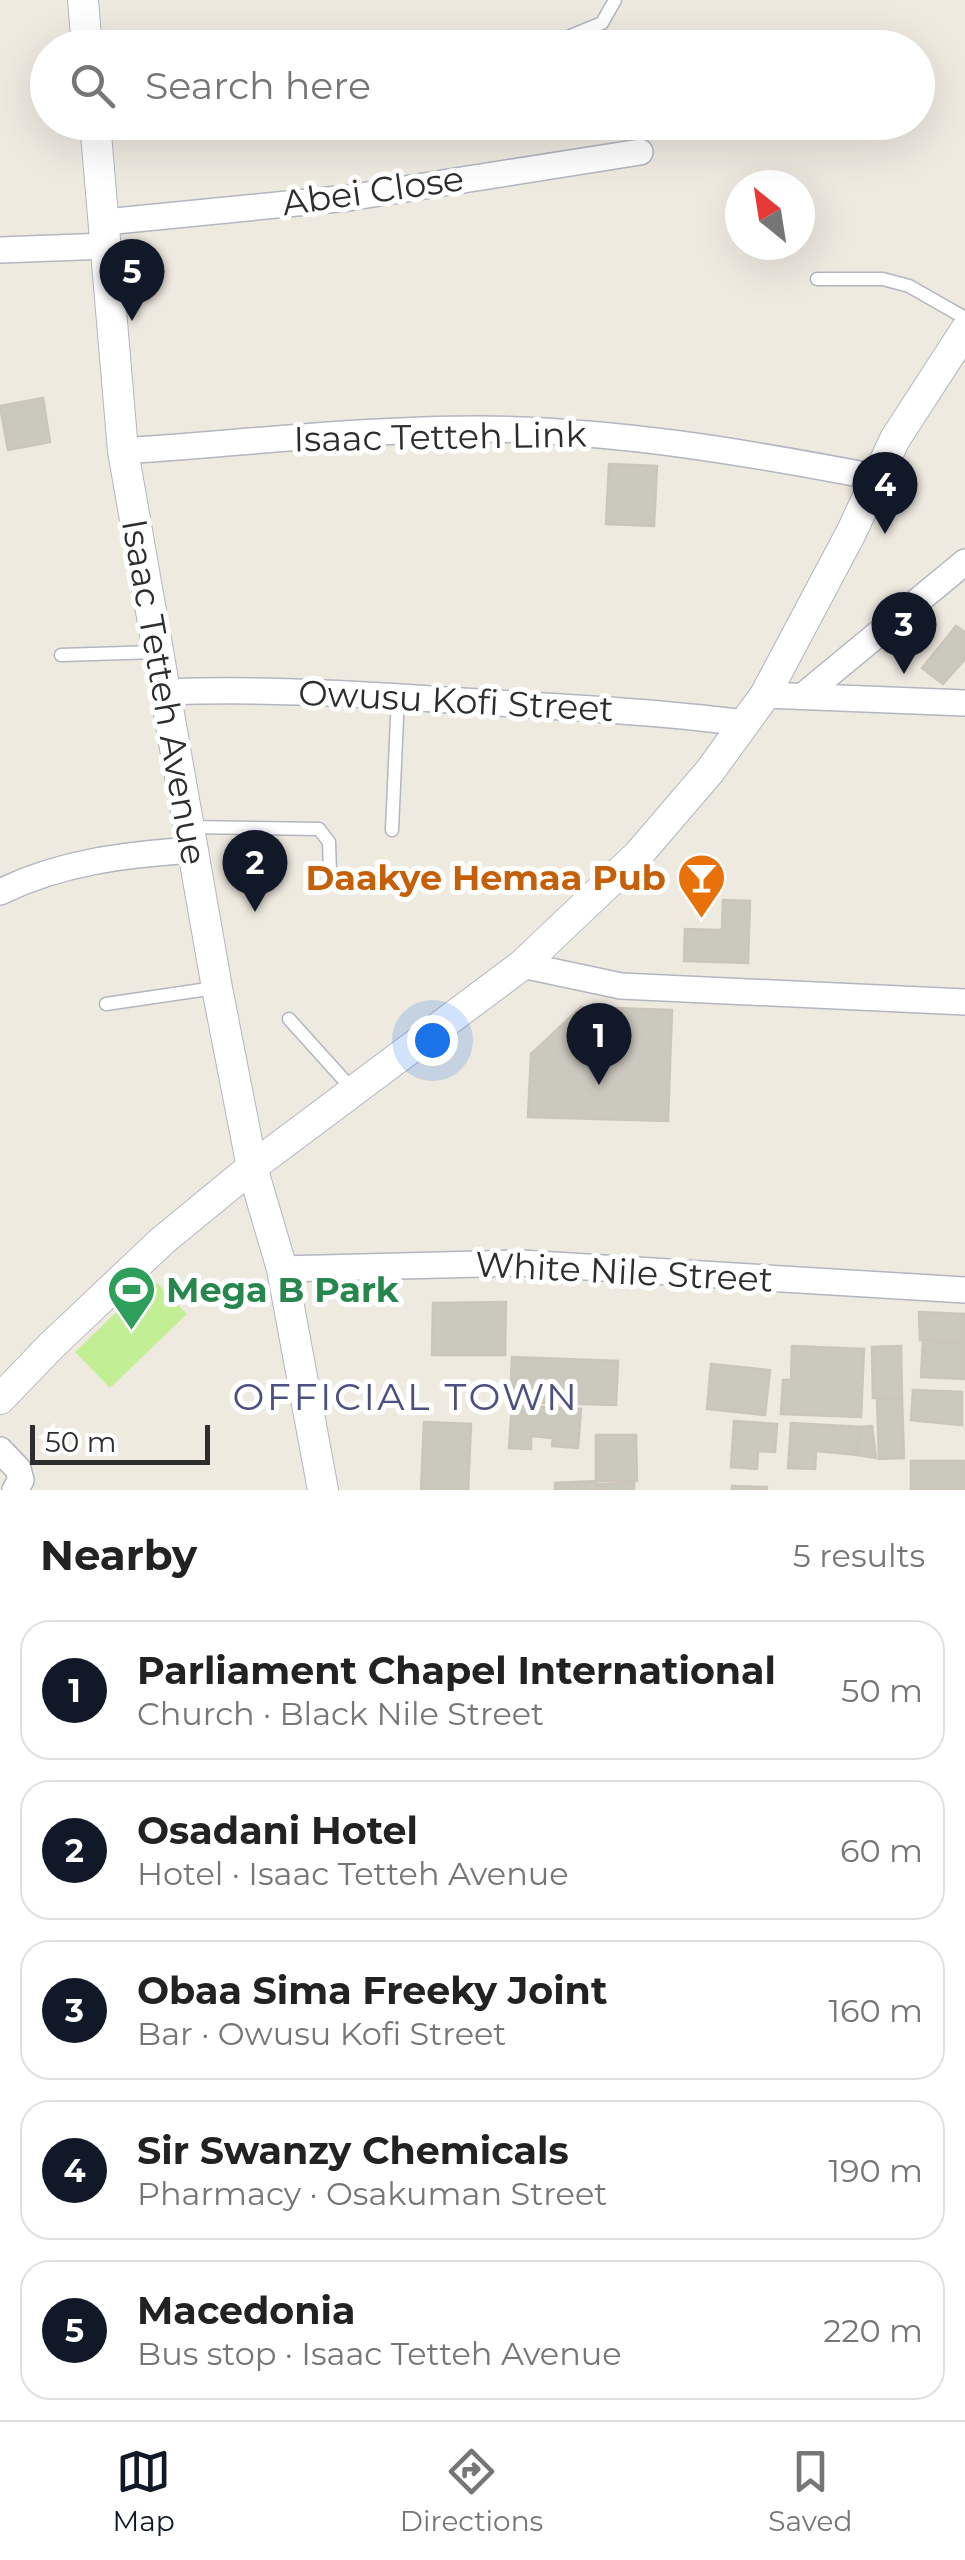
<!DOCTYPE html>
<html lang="en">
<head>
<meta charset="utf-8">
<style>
	:root { --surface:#fff; --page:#f2f2f2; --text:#222; --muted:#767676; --line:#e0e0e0; --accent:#111827 }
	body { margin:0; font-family:Montserrat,sans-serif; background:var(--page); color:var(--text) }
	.compass { position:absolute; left:725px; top:170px; width:90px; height:90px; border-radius:50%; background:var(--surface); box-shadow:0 10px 40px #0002; rotate:330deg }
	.scale { position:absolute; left:30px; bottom:25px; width:180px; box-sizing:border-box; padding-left:10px; border:5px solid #2d2d2d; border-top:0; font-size:28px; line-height:35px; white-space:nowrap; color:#2d2d2d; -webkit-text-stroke:8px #fff; paint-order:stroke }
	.you { position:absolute; left:432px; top:1040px; width:35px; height:35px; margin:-25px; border:8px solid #fff; border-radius:50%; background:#1a73e8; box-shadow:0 0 0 15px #1a73e833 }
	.badge { display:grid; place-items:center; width:65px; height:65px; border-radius:50%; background:var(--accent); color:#fff; font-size:32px; font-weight:700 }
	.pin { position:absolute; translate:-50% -82px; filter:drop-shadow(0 2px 5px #0008) }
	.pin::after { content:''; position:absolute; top:52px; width:35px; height:30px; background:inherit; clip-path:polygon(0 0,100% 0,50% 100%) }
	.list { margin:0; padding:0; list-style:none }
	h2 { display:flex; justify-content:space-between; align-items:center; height:130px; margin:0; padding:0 40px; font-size:42px }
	h2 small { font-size:32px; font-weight:400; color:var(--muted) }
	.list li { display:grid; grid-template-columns:65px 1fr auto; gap:30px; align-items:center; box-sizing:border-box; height:140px; margin:0 20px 20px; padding:0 20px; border:2px solid var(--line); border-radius:30px }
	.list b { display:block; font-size:38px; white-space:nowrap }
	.list p { margin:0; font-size:32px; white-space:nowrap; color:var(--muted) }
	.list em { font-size:32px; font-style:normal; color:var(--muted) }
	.icon { flex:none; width:55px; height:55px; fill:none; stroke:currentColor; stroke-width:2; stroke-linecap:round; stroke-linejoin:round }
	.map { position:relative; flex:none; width:965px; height:1490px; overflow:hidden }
	.search { position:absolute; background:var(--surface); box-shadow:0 10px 40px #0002; left:30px; right:30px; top:30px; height:110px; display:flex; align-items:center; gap:25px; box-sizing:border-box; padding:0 35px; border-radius:55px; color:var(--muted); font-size:38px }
	.sheet { height:930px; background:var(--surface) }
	nav { display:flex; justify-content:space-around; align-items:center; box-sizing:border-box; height:140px; border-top:2px solid var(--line); background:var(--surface); font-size:28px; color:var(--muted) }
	nav a { display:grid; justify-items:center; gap:5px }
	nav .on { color:var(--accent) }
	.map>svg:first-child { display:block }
	.pitch { fill:#c2ef96 }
	.building { fill:#cbc8be; stroke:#cbc6b9; stroke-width:2.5 }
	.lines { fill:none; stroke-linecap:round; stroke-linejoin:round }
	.service-casing { stroke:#b3b5c1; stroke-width:15 }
	.minor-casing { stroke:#b3b5c1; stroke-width:28 }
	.tertiary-casing { stroke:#b3b5c1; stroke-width:32 }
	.service { stroke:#fff; stroke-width:12 }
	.minor { stroke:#fff; stroke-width:25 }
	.tertiary { stroke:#fff; stroke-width:30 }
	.labels { text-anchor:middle; stroke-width:10; stroke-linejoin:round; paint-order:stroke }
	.street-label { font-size:35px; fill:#2d2d2d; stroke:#fff }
	.food-label { font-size:35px; font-weight:bold; fill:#c56008; stroke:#fff; text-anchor:end }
	.leisure-label { font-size:35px; font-weight:bold; fill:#27864d; stroke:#fff; text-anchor:start }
	.neighbourhood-label { font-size:38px; letter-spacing:2.5px; fill:#4b5081; stroke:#fff }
</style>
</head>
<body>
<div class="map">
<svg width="965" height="1490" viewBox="0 0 965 1490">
	<rect width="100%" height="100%" fill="#efeae0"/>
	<!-- pitch -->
	<path class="pitch" d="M 152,1278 L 187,1314 L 110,1388 L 75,1352 Z"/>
	<!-- building -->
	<g class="building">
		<path d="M 43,398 L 50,442 L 8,450 L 0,406 Z"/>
		<path d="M 609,464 L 657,466 L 654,526 L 606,524 Z"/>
		<path d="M 956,626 L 965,632 L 965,659 L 943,684 L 922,668 Z"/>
		<path d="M 723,900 L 750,901 L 748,963 L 684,961 L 685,929 L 722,930 Z"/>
		<path d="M 581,1007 L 672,1010 L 668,1121 L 528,1117 L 531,1054 Z"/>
		<path d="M 506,1302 L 505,1355 L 432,1355 L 433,1303 Z"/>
		<path d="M 919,1312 L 965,1314 L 965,1341 L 920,1340 Z"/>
		<path d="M 923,1341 L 965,1343 L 965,1379 L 921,1377 Z"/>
		<path d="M 792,1346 L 864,1349 L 861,1417 L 781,1414 L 783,1380 L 791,1380 Z"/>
		<path d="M 901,1346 L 902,1398 L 873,1398 L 872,1347 Z"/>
		<path d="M 512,1357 L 618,1361 L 616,1405 L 510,1402 Z"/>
		<path d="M 711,1364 L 770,1370 L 765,1415 L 707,1409 Z"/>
		<path d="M 913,1390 L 962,1392 L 962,1425 L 911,1420 Z"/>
		<path d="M 902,1398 L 904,1458 L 879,1459 L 877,1399 Z"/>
		<path d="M 512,1405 L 581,1409 L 578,1448 L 552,1446 L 553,1438 L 531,1436 L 531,1449 L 509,1448 Z"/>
		<path d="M 734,1421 L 777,1424 L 775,1452 L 758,1451 L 757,1469 L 731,1467 Z"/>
		<path d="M 424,1422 L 471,1424 L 468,1490 L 421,1490 Z"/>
		<path d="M 791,1423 L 861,1427 L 857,1455 L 816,1451 L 815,1469 L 788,1468 Z"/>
		<path d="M 872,1426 L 876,1458 L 857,1455 L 861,1427 Z"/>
		<path d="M 596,1435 L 636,1435 L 637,1481 L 596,1481 Z"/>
		<rect x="911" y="1461" width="53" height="29"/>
		<path d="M 596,1481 L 596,1490 L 555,1490 L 555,1483 Z"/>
		<path d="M 634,1483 L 634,1490 L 599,1490 L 598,1484 Z"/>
		<path d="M 732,1486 L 767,1487 L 767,1490 L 732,1490 Z"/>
	</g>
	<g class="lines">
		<defs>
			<g id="service">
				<path d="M 556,42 L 602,23 L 615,0"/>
				<path d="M 817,279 L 883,279 L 909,286 L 965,318"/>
				<path d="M 61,655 L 156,652"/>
				<path d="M 189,827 L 319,829 L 329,842 L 330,873"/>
				<path d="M 392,830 L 398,696"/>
				<path d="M 106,1004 L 215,988"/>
				<path d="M 289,1019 L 353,1090"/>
			</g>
			<g id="minor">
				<path d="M 105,222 L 348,198 L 640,152"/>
				<path d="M 0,250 L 107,246"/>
				<path d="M 123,451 C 242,443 362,429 481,429 C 615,430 745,452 875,477"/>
				<path d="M 166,692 C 271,688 375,695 479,702 C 568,707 657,712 745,723"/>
				<path d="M 765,695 L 965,703"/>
				<path d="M 804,695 L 965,562"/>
				<path d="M 0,892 C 61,862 124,855 191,850"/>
				<path d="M 522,965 L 621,986 L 965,1002"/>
				<path d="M 282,1269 L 521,1263 L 965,1290"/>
				<path d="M 0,1450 L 18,1469 L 21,1480 L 15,1490"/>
			</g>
			<g id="tertiary">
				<path d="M 83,0 L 87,48"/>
				<path d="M 95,122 L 123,451 L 217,988 L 252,1167 L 282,1269 L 323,1490"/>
				<path d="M 0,1399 L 51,1346 L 162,1241 L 252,1167 L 522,965 L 638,855 L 710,771 L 765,695 L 851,533 L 895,439 L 965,331"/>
			</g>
		</defs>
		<!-- service casing -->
		<use href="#service" class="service-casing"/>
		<!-- minor casing -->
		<use href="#minor" class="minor-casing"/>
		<!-- tertiary casing -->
		<use href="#tertiary" class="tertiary-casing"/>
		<!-- service -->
		<use href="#service" class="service"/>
		<!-- minor -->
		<use href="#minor" class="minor"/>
		<!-- tertiary -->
		<use href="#tertiary" class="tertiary"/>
	</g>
	<!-- icons -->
	<defs>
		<symbol id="bar-pin" viewBox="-11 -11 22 30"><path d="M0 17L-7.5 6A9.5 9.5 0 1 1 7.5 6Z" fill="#e8710a" stroke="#fff"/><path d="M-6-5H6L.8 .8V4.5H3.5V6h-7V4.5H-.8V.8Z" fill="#fff"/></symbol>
		<symbol id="stadium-pin" viewBox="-11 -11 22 30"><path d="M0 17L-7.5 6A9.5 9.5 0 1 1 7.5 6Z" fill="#2e9e5b" stroke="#fff"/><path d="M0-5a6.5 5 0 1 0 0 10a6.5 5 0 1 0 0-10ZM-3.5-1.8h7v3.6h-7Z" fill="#fff"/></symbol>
	</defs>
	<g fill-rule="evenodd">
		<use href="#bar-pin" x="674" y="850" width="55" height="75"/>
		<use href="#stadium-pin" x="104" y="1262" width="55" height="75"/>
	</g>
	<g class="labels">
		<!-- street labels -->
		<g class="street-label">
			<text transform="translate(373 191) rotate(-8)" y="12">Abei Close</text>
			<text transform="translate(440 437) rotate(-1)" y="12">Isaac Tetteh Link</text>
			<text transform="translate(164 692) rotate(80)" y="12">Isaac Tetteh Avenue</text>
			<text transform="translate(456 701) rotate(3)" y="12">Owusu Kofi Street</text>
			<text transform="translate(624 1272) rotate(3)" y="12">White Nile Street</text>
		</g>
		<!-- food labels -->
		<g class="food-label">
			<text x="666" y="890">Daakye Hemaa Pub</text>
		</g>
		<!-- leisure labels -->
		<g class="leisure-label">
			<text x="166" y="1302">Mega B Park</text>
		</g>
		<!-- neighbourhood labels -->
		<g class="neighbourhood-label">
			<text x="406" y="1410">OFFICIAL TOWN</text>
		</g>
	</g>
</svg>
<svg class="compass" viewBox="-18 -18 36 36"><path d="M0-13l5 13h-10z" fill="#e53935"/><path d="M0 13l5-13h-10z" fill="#767676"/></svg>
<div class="scale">50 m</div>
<div class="you"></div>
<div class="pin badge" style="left:599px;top:1085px">1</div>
<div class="pin badge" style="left:255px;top:912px">2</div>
<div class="pin badge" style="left:904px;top:674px">3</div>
<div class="pin badge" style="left:885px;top:534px">4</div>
<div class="pin badge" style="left:132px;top:321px">5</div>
<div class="search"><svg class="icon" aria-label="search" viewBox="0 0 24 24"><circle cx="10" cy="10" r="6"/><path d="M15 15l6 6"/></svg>Search here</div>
</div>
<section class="sheet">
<h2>Nearby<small>5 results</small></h2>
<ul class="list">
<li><span class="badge">1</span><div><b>Parliament Chapel International</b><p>Church · Black Nile Street</p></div><em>50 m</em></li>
<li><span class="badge">2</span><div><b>Osadani Hotel</b><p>Hotel · Isaac Tetteh Avenue</p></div><em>60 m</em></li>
<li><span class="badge">3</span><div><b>Obaa Sima Freeky Joint</b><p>Bar · Owusu Kofi Street</p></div><em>160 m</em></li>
<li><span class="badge">4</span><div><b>Sir Swanzy Chemicals</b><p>Pharmacy · Osakuman Street</p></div><em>190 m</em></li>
<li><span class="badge">5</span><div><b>Macedonia</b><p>Bus stop · Isaac Tetteh Avenue</p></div><em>220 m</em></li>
</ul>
</section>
<nav>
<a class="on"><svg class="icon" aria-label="map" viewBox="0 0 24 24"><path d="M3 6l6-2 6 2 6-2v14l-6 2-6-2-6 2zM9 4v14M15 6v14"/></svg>Map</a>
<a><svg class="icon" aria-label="directions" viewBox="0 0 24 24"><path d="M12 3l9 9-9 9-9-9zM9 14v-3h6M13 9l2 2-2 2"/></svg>Directions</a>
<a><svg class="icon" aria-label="saved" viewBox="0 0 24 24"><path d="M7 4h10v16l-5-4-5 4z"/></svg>Saved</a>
</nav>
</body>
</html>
